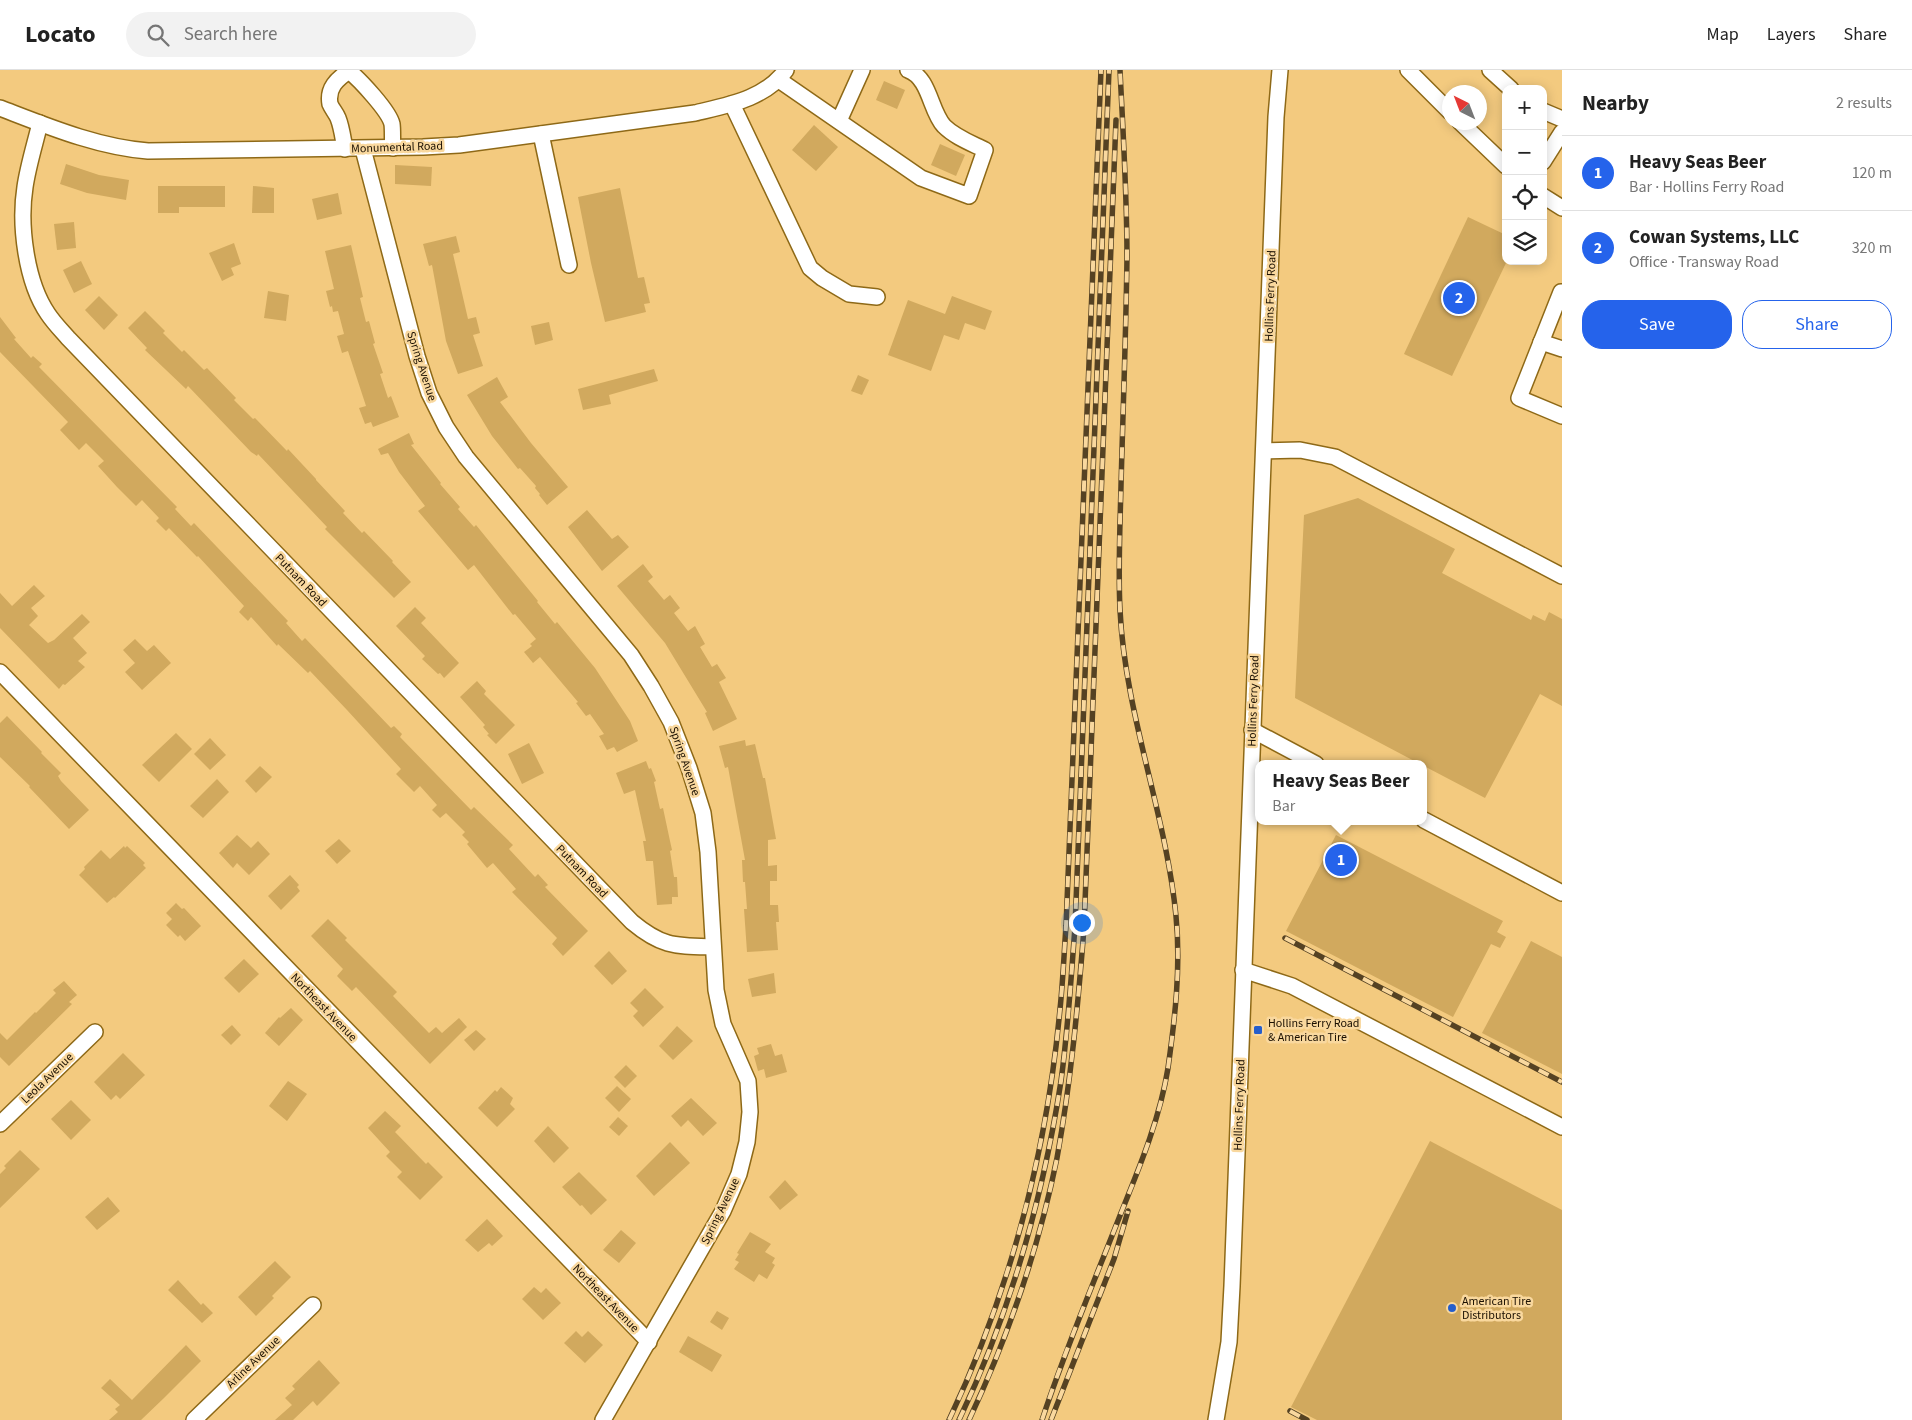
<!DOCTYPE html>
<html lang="en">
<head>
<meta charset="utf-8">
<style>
	:root { --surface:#fff; --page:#f2f2f2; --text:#222; --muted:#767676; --line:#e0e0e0; --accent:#2563eb }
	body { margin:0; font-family:"Source Sans 3",sans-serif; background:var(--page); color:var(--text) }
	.controls { position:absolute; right:15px; top:15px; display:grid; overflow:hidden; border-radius:10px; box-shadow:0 2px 12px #0003 }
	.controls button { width:45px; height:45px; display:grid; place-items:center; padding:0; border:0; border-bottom:1px solid var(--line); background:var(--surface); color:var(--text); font:25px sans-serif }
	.compass { position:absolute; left:1442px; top:15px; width:45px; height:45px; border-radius:50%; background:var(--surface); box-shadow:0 2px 12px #0003; rotate:318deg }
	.you { position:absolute; left:1081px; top:852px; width:18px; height:18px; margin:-12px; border:4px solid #fff; border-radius:50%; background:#1a73e8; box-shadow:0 0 0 8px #1a73e833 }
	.badge { display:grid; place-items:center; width:32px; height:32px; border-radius:50%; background:var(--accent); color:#fff; font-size:16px; font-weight:700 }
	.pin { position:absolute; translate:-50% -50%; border:2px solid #fff; box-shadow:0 1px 5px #0006 }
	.popup { position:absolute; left:1255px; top:690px; width:172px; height:65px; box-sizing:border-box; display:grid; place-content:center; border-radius:10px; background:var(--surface); filter:drop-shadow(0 1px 4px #0005); font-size:16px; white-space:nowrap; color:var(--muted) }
	.popup b { font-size:19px; color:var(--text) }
	.popup::after { content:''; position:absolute; left:50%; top:100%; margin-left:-10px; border:10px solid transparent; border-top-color:var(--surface) }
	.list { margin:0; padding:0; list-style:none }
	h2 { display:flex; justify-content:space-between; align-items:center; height:65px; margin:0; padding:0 20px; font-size:21px }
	h2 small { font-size:16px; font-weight:400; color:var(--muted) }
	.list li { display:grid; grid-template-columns:32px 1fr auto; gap:15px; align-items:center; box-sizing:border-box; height:75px; padding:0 20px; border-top:1px solid var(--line) }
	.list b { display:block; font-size:19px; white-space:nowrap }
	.list p { margin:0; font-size:16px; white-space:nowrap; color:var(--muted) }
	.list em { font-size:16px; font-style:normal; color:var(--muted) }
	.actions { display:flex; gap:10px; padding:15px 20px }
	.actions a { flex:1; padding:11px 0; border:1px solid var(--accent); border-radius:20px; text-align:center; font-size:18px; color:var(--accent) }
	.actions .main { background:var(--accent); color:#fff }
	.icon { flex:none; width:28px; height:28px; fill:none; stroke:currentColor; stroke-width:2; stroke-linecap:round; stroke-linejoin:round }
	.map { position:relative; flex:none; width:1562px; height:1350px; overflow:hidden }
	header { display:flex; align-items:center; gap:30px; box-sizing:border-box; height:70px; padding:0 25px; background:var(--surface); border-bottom:1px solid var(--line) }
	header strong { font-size:24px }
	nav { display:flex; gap:28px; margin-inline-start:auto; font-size:18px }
	.search { width:350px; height:45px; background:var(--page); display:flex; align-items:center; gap:12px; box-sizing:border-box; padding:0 18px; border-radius:28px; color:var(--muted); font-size:19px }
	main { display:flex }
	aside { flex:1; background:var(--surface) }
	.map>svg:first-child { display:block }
	.building { fill:#d1a95e }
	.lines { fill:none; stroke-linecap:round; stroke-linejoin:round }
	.minor-casing { stroke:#8e6917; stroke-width:18 }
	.minor { stroke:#fff; stroke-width:15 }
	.rail-casing { stroke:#554223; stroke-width:5.5 }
	.rail { stroke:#f9d89e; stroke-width:4; stroke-dasharray:11; stroke-linecap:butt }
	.poi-dot { fill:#255ecb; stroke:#f9d89e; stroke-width:2 }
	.labels { text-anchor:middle; stroke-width:5; stroke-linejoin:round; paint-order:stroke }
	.street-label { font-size:12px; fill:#1a0f00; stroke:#f9d89e }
	.poi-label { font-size:12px; fill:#1a0f00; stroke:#f9d89e; text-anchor:start }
</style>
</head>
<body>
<header>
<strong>Locato</strong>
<div class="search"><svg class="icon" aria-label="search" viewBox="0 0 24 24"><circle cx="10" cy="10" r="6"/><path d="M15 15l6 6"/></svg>Search here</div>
<nav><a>Map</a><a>Layers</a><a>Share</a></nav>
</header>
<main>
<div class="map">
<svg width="1562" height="1350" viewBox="0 0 1562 1350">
	<rect width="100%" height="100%" fill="#f3ca7f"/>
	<!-- building -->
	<g class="building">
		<path d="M 884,11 L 905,20 L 897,39 L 876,30 Z"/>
		<path d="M 814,55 L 838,77 L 816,101 L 792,80 Z"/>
		<path d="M 940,74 L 965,85 L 956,106 L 931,95 Z"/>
		<path d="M 66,94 L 99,105 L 129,110 L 126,130 L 87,123 L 60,114 Z"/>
		<path d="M 395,95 L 432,97 L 431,116 L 395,114 Z"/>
		<path d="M 158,116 L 225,116 L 225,137 L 179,137 L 179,143 L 158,143 Z"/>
		<path d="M 253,116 L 274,118 L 274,143 L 252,143 Z"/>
		<path d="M 620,118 L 638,208 L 644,207 L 650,233 L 644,234 L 646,242 L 605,252 L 591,193 L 578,127 Z"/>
		<path d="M 338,123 L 342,144 L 317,150 L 312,129 Z"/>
		<path d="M 1468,147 L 1506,165 L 1506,193 L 1452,306 L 1404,284 Z"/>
		<path d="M 74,152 L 76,178 L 57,180 L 54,154 Z"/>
		<path d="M 456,166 L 460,182 L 453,184 L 468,249 L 476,247 L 480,263 L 473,265 L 483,296 L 458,304 L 446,271 L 432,195 L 429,196 L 423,174 Z"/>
		<path d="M 234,173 L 241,194 L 231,198 L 234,205 L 222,211 L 209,183 Z"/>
		<path d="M 351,175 L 363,227 L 360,228 L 366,252 L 369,251 L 375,273 L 373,274 L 383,303 L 380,304 L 388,328 L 391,326 L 399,347 L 373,357 L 371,352 L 365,354 L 359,338 L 366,336 L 348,281 L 342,283 L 337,266 L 344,264 L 338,241 L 333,242 L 332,236 L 330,237 L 326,221 L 334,219 L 325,181 Z"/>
		<path d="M 81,191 L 92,214 L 74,223 L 63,200 Z"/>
		<path d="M 268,221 L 289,225 L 286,251 L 264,248 Z"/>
		<path d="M 99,226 L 118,245 L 104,260 L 85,240 Z"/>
		<path d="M 952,226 L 992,241 L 985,260 L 965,253 L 959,270 L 944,265 L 931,301 L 888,285 L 908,230 L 945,244 Z"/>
		<path d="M 145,241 L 165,261 L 163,263 L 182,282 L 184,280 L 204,300 L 207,298 L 236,328 L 234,330 L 253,349 L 255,348 L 287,381 L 288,379 L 316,409 L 316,410 L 345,441 L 343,443 L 362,463 L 364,461 L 393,491 L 392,492 L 411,512 L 394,528 L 325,459 L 327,457 L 258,384 L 257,386 L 251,382 L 188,316 L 186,319 L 145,280 L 147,278 L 128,258 Z"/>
		<path d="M 0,247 L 16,268 L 14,269 L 31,288 L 33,286 L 42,294 L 39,297 L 177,437 L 175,439 L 191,456 L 194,453 L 288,551 L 286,553 L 302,571 L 305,568 L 391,658 L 394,656 L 402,664 L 400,667 L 471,740 L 474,737 L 513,775 L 509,779 L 535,807 L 538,804 L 548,815 L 545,817 L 588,861 L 563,886 L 552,874 L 557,868 L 512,822 L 516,819 L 493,793 L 487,798 L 467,774 L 469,772 L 462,765 L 465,762 L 446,743 L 440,748 L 432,740 L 437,735 L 420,716 L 414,722 L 396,704 L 401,699 L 347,640 L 310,601 L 308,603 L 278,574 L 277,576 L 251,547 L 248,551 L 239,542 L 244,536 L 198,486 L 197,487 L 169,458 L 166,461 L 156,451 L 159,448 L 142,430 L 136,436 L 117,417 L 98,396 L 104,391 L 86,373 L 79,380 L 60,360 L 68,352 L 0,282 Z"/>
		<path d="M 549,252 L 553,270 L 535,275 L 531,256 Z"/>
		<path d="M 654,299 L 658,311 L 609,325 L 611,334 L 583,340 L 578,319 Z"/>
		<path d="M 858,305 L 869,310 L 862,325 L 851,321 Z"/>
		<path d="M 497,307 L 508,327 L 500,332 L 531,373 L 568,417 L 547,435 L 539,425 L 540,424 L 535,418 L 536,416 L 520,398 L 518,399 L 492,366 L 467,325 Z"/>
		<path d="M 409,363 L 414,374 L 411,375 L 441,413 L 440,414 L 460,437 L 458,439 L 474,457 L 476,455 L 538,531 L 537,532 L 555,554 L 557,552 L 595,598 L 630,651 L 638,671 L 617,682 L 614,677 L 607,680 L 599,666 L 604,664 L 590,644 L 586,646 L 576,633 L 578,632 L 540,587 L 533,593 L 524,582 L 532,576 L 530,574 L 536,569 L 515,544 L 513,545 L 474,495 L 468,500 L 418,441 L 425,436 L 399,402 L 388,383 L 381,385 L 378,379 Z"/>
		<path d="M 1358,428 L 1455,479 L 1442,503 L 1531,550 L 1533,545 L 1545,551 L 1549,542 L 1562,549 L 1562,636 L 1540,624 L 1485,728 L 1424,696 L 1424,694 L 1420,694 L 1295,628 L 1304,445 Z"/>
		<path d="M 587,440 L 612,469 L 618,465 L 629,477 L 602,501 L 568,457 Z"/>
		<path d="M 643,494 L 653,507 L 648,511 L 664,530 L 670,525 L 680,538 L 674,543 L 688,561 L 695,556 L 705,574 L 700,577 L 712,597 L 717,594 L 726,608 L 719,612 L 737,649 L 713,661 L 705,643 L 707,642 L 665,573 L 617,516 Z"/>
		<path d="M 34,515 L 45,526 L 31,538 L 38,546 L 29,555 L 48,573 L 54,570 L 82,544 L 90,552 L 73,568 L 87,583 L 78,591 L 85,597 L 65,615 L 63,614 L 59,619 L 0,558 L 0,523 L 12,536 Z"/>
		<path d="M 415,537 L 426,548 L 421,553 L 459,593 L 444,608 L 440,603 L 438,604 L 422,589 L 425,586 L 396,556 Z"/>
		<path d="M 135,569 L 147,581 L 154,575 L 171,593 L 142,620 L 125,602 L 135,593 L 123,580 Z"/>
		<path d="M 477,611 L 486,621 L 484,624 L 515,655 L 496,674 L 487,665 L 489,664 L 483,657 L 485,655 L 460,627 Z"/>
		<path d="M 7,646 L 42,682 L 41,683 L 61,703 L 58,706 L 61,711 L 89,740 L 69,759 L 29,717 L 30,716 L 0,687 L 0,653 Z"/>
		<path d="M 176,663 L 192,679 L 159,712 L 142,695 Z"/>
		<path d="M 210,668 L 226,685 L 210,700 L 194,684 Z"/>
		<path d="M 745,670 L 746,676 L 755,674 L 763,708 L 765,708 L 776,769 L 768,770 L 768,796 L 777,795 L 777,811 L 770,811 L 770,835 L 778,835 L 779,852 L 776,852 L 778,880 L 747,882 L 744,839 L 747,839 L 745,812 L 743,812 L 742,790 L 745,790 L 728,697 L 725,698 L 719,676 Z"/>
		<path d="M 529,673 L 544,703 L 522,714 L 508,684 Z"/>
		<path d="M 646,691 L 649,699 L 651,698 L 656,711 L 654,712 L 660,739 L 663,738 L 670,771 L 672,780 L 670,781 L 674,807 L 677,807 L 678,827 L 672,827 L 672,834 L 657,835 L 653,791 L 646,791 L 643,771 L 646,771 L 635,720 L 624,724 L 616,703 Z"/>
		<path d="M 260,696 L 272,707 L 256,723 L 245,711 Z"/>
		<path d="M 217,709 L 229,722 L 203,748 L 190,736 Z"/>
		<path d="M 237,765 L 251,778 L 258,771 L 270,784 L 249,805 L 237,793 L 233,798 L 219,783 Z"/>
		<path d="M 1336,765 L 1503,851 L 1497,862 L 1506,867 L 1500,878 L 1491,874 L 1453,947 L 1286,861 Z"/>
		<path d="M 339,769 L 351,781 L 337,794 L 325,781 Z"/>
		<path d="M 124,776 L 125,778 L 127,776 L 145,793 L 143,795 L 146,798 L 115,828 L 114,827 L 107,833 L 79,805 L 85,799 L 84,797 L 101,780 L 110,789 Z"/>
		<path d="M 290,805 L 299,815 L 297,817 L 300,821 L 281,840 L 268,826 Z"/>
		<path d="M 176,833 L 182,839 L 184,838 L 201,856 L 185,871 L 180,865 L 178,867 L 166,855 L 172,849 L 166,843 Z"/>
		<path d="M 328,849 L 347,868 L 345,870 L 397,922 L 393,926 L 429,963 L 436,957 L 442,963 L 459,948 L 467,957 L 430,994 L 356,917 L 352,921 L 337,906 L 343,899 L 311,866 Z"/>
		<path d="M 1531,871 L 1562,887 L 1562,1004 L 1482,963 Z"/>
		<path d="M 609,881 L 627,901 L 612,915 L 594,896 Z"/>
		<path d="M 244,889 L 259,904 L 239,923 L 224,908 Z"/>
		<path d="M 774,903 L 776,923 L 752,927 L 748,909 Z"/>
		<path d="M 64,911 L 77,925 L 69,932 L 72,934 L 9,996 L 0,987 L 0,963 L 7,970 L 35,942 L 36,943 L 56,923 L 53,920 Z"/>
		<path d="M 645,918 L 664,937 L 643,957 L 633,946 L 638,941 L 630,933 Z"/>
		<path d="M 291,938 L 303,950 L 279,976 L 265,963 L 279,947 L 280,948 Z"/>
		<path d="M 232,955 L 241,965 L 231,975 L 221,965 Z"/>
		<path d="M 677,956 L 693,971 L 673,990 L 659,976 Z"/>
		<path d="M 476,960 L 486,969 L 474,981 L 464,970 Z"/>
		<path d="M 771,974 L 775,986 L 782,984 L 787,1002 L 766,1008 L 764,999 L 758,1001 L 754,986 L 759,984 L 757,978 Z"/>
		<path d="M 123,983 L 145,1005 L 120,1029 L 116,1025 L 111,1030 L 94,1012 Z"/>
		<path d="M 626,995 L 637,1006 L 625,1018 L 614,1007 Z"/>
		<path d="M 288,1011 L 307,1024 L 287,1051 L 269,1036 Z"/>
		<path d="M 617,1016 L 631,1029 L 619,1042 L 605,1028 Z"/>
		<path d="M 501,1017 L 513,1028 L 510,1034 L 515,1039 L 497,1057 L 478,1038 L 495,1020 L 497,1022 Z"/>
		<path d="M 691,1028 L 717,1053 L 703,1066 L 688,1050 L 681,1057 L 671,1046 Z"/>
		<path d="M 71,1030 L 91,1050 L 71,1070 L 51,1049 Z"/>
		<path d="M 385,1041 L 401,1056 L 395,1062 L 426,1094 L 428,1092 L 443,1107 L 420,1130 L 397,1107 L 402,1102 L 386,1086 L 390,1082 L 368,1058 Z"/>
		<path d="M 618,1047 L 628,1056 L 619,1066 L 609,1057 Z"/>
		<path d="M 548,1056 L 569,1078 L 554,1093 L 534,1071 Z"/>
		<path d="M 1430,1071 L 1562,1140 L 1562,1350 L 1317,1350 L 1291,1337 Z"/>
		<path d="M 670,1072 L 690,1093 L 654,1126 L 636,1106 Z"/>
		<path d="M 20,1080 L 40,1099 L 0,1138 L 0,1104 L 6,1098 L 4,1096 Z"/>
		<path d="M 579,1102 L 607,1130 L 591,1145 L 582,1135 L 580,1136 L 562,1117 Z"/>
		<path d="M 785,1110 L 798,1125 L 780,1140 L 769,1127 Z"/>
		<path d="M 108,1127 L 120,1141 L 97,1160 L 85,1147 Z"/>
		<path d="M 487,1149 L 503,1166 L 492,1176 L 489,1173 L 478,1182 L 465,1170 Z"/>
		<path d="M 621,1160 L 636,1173 L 619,1193 L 603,1180 Z"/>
		<path d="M 750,1162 L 771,1174 L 765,1182 L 775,1188 L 772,1193 L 775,1195 L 767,1209 L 759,1204 L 754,1212 L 734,1199 L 739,1192 L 735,1190 L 739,1184 L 737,1183 Z"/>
		<path d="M 275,1191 L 291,1207 L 272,1226 L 274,1228 L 256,1246 L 238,1227 Z"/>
		<path d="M 178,1210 L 201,1235 L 203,1233 L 213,1243 L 202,1253 L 168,1220 Z"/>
		<path d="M 534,1217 L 541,1223 L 546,1218 L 561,1233 L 543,1250 L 522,1229 Z"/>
		<path d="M 717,1241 L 729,1248 L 722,1260 L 710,1252 Z"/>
		<path d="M 576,1261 L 582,1267 L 588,1261 L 603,1275 L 585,1293 L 564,1273 Z"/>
		<path d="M 688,1266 L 722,1285 L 712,1302 L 679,1282 Z"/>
		<path d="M 186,1275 L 201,1291 L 164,1328 L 141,1350 L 109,1350 L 118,1342 L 115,1339 L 120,1335 L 101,1318 L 110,1309 L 132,1330 Z"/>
		<path d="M 319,1290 L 340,1313 L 317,1336 L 313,1331 L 293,1350 L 275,1350 L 292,1335 L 285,1328 L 295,1319 L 292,1316 Z"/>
	</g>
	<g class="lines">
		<defs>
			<g id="minor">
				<path d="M 1408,0 L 1450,42"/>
				<path d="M 1490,0 L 1511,19"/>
				<path d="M 779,10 L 921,108 L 969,126 L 985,80 C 971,73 955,67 944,56 C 930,41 930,8 908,0"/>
				<path d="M 732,34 L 810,198 L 822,208 L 849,224 L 877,227"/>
				<path d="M 0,38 C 47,56 97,77 148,81 L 423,77 L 459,75 L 695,43 C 728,35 765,29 786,0"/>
				<path d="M 1543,41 L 1562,49"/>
				<path d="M 839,51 L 862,0"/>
				<path d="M 1460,52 L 1506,96"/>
				<path d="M 40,53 C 35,74 28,96 25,117 C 19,155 26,212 48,244 C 54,253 61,260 68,268 L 632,852 C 662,877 675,876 713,877"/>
				<path d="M 541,64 L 569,195"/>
				<path d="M 345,79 C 343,69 342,58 338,48 C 336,43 332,39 330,34 C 327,18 337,9 349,1 C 360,10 389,41 392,54 C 393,61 392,71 393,78"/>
				<path d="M 363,79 L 417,286 L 429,323 L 446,357 L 466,387 L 631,585 L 651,616 L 671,652 L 689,698 L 703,743 L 708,782 L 716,920 L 723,954 L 748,1011 L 750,1042 L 747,1072 L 739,1104 L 723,1141 L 603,1350"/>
				<path d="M 1543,92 L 1562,62"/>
				<path d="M 1543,126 L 1562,138"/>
				<path d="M 1562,222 L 1561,222 L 1519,328 L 1562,346"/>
				<path d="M 1541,272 L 1562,279"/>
				<path d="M 1264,381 L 1300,380 L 1335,387 L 1562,506"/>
				<path d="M 0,602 L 649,1272"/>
				<path d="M 1252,660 L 1316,694"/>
				<path d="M 1424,750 L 1562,823"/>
				<path d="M 1243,900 L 1292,916 L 1562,1057"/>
				<path d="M 0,1054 L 95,962"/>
				<path d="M 194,1350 L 313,1235"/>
				<path d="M 1216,1350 L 1229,1272 L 1232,1216 L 1276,47 L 1280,0"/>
			</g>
		</defs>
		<!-- minor casing -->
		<use href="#minor" class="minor-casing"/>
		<!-- minor -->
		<use href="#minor" class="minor"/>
		<defs>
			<g id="rail">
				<path d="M 1285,868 L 1562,1012"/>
				<path d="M 1290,1341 L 1307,1350"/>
				<path d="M 949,1350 C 1010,1221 1047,1081 1060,939 C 1063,911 1064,883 1066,856 L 1101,0"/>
				<path d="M 959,1350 C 1010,1243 1043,1128 1061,1011 C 1068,960 1071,908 1075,857 L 1109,0"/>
				<path d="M 969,1350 C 1008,1267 1039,1177 1057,1088 C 1071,1011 1078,935 1084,858 L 1116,50"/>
				<path d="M 1042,1350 C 1065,1280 1094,1212 1121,1143 C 1140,1096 1160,1048 1168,998 C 1175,948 1181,897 1176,846 C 1166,743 1125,645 1120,540 C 1118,499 1120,457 1121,416 C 1123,339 1126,263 1127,187 C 1127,125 1123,62 1120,0"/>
				<path d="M 1051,1350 L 1114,1189 L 1128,1141"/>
			</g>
		</defs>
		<!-- rail casing -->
		<use href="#rail" class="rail-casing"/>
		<!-- rail -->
		<use href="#rail" class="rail"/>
	</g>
	<!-- markers -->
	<g class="poi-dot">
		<rect x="1253" y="955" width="10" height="10" rx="2.5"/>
		<circle cx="1452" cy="1238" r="5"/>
	</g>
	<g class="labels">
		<!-- street labels -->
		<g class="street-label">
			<text transform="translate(397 77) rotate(-2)" y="4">Monumental Road</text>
			<text transform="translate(1270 226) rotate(-88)" y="4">Hollins Ferry Road</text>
			<text transform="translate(422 296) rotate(72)" y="4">Spring Avenue</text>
			<text transform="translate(301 510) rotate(46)" y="4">Putnam Road</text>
			<text transform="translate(1253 631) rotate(-88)" y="4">Hollins Ferry Road</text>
			<text transform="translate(685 691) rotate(71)" y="4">Spring Avenue</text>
			<text transform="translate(582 801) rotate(46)" y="4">Putnam Road</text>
			<text transform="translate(324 937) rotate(46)" y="4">Northeast Avenue</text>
			<text transform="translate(47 1008) rotate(-44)" y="4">Leola Avenue</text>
			<text transform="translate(1239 1035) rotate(-88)" y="4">Hollins Ferry Road</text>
			<text transform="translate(720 1141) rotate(-64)" y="4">Spring Avenue</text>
			<text transform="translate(606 1228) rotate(46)" y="4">Northeast Avenue</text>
			<text transform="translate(253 1292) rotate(-44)" y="4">Arline Avenue</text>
		</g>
		<!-- poi labels -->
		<g class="poi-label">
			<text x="1268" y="957">Hollins Ferry Road<tspan x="1268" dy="14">&amp; American Tire</tspan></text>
			<text x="1462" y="1235">American Tire<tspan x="1462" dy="14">Distributors</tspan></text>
		</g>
	</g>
</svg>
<div class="controls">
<button>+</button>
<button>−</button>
<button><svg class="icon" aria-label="locate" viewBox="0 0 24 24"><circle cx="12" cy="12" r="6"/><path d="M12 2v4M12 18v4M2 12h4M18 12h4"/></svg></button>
<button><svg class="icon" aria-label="layers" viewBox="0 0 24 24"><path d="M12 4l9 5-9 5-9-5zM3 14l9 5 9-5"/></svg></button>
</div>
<svg class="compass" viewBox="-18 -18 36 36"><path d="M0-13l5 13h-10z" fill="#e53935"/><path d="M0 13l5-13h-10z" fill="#767676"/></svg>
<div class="you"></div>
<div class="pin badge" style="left:1341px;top:790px">1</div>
<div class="popup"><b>Heavy Seas Beer</b>Bar</div>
<div class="pin badge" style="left:1459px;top:228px">2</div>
</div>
<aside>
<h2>Nearby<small>2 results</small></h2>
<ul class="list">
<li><span class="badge">1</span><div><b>Heavy Seas Beer</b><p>Bar · Hollins Ferry Road</p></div><em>120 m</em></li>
<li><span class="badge">2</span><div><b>Cowan Systems, LLC</b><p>Office · Transway Road</p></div><em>320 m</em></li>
</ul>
<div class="actions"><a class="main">Save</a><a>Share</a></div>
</aside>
</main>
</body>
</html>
